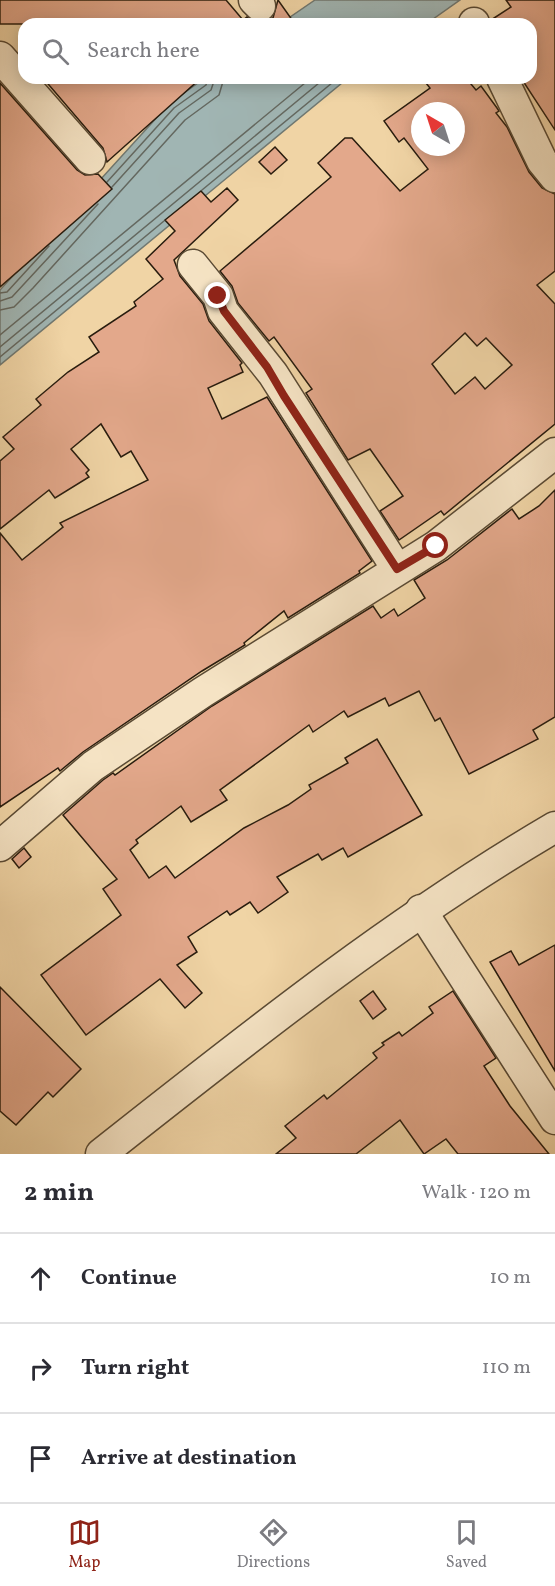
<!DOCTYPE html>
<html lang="en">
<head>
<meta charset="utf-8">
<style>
	:root { --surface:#fff; --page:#f7f7f7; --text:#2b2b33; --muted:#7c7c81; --line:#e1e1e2; --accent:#8f2418 }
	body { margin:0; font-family:Vollkorn,serif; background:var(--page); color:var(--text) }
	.compass { position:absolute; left:411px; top:102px; width:54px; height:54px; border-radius:50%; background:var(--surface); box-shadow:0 3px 15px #0003; rotate:321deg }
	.stop { position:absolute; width:18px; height:18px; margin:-14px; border:4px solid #8f2418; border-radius:50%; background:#fff }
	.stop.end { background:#8f2418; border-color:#fff; box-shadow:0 2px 6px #0008 }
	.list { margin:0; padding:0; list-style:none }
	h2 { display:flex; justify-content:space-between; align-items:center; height:78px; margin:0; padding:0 24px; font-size:26px }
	h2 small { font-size:20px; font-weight:400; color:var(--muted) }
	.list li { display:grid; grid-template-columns:39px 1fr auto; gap:18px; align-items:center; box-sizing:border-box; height:90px; padding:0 24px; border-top:2px solid var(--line) }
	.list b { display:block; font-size:22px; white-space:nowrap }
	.list em { font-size:20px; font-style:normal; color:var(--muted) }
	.icon { flex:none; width:33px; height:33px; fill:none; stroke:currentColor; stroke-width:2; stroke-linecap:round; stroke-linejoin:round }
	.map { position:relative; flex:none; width:555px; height:1154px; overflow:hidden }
	.search { position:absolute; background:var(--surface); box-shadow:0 3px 15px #0003; left:18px; right:18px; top:18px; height:66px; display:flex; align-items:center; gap:15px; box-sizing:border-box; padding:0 21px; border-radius:18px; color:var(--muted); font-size:22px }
	.sheet { height:348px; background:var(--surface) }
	nav { display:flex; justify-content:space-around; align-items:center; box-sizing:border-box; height:84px; border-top:2px solid var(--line); background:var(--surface); font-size:16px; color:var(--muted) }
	nav a { display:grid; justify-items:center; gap:3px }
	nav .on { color:var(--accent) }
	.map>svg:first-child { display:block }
	.water { fill:#a0b5b3; stroke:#707871; stroke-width:1.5 }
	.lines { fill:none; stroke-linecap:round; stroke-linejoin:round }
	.shore { stroke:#646860; stroke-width:1.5 }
	.building { fill:#e3a88b; stroke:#281c0e; stroke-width:1.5; fill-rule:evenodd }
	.minor-casing { stroke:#5a4a34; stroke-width:33 }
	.minor { stroke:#f5e3c4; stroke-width:30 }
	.route { stroke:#8f2418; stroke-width:8 }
</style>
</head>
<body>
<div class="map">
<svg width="555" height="1154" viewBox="0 0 555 1154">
	<rect width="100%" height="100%" fill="#f0d4a5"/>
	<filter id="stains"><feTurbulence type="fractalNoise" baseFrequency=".00333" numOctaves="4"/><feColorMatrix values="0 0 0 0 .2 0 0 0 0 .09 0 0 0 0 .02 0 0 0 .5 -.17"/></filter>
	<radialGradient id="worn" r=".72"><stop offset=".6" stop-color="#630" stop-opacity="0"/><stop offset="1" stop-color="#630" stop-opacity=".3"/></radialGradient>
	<!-- water -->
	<g class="water">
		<path d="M 315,0 L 460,0 L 426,24 L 280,24 Z"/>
		<path d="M 205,78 L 348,78 L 0,365 L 0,290 L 170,103 Z"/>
	</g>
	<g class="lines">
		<!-- shore -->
		<g class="shore">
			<path d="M 107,182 L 174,108 L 206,85 L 208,78"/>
			<path d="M 112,187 L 179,113 L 211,90 L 215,78"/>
			<path d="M 202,190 L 338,78"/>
			<path d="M 0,293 L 7,292 L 49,246"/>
			<path d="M 0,301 L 12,297 L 98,204"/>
			<path d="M 0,310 L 14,307 L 33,288 L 185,120 L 219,95 L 224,78"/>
			<path d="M 0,335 L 311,78"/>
			<path d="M 0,347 L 325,78"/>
			<path d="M 0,357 L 164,221"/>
		</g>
	</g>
	<!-- building -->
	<g class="building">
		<path d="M 0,0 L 226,0 L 243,20 L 247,17 L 256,23 L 265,22 L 273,18 L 278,0 L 295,24 L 0,24 Z"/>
		<path d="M 506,0 L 555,0 L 555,130 L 521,78 L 531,78 L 531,24 L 491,24 L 491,20 L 511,7 Z"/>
		<path d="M 43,78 L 201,78 L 107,162 L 103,148 Z"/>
		<path d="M 422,78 L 466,78 L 476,90 L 481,86 L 497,108 L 499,111 L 496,113 L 507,127 L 529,172 L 542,188 L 555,194 L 555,271 L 537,285 L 555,304 L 555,424 L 444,515 L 441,511 L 399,540 L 380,511 L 403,496 L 370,449 L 348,460 L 306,393 L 312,389 L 274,337 L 269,341 L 238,303 L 232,286 L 220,271 L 331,177 L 318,163 L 345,138 L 352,138 L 400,191 L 428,169 L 404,138 L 399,142 L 384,121 L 430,88 ZM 420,111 L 456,111 L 456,147 L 420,147 ZM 465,333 L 477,346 L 486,338 L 512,365 L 485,389 L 475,377 L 455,394 L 432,364 Z"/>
		<path d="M 0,83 L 77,170 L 85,175 L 98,174 L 112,189 L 0,287 Z"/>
		<path d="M 275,147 L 287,160 L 271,174 L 259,162 Z"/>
		<path d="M 227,188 L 238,200 L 174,260 L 180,276 L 203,304 L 209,321 L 242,363 L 240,365 L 243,372 L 208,388 L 222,419 L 267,397 L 372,561 L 359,571 L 360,573 L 288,618 L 284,611 L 244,643 L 245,645 L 202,671 L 83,752 L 60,771 L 58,768 L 0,807 L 0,533 L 22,560 L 63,527 L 60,523 L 148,480 L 131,451 L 121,457 L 101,424 L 71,449 L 89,470 L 86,473 L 89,477 L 55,498 L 49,490 L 0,529 L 0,461 L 14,449 L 3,437 L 41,405 L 36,399 L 68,372 L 99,352 L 89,337 L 136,306 L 134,302 L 163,279 L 146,259 L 175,231 L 165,220 L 201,191 L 211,202 Z"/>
		<path d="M 555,490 L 555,717 L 533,730 L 538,739 L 469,774 L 440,718 L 435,721 L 419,691 L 389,706 L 385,698 L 348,717 L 344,711 L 313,732 L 309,725 L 220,790 L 227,800 L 191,822 L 181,806 L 136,840 L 138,843 L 130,850 L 149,878 L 166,866 L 175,878 L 244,828 L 288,805 L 311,789 L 309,785 L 348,763 L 345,758 L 377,739 L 422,815 L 348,857 L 343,848 L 322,860 L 318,854 L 277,877 L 288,892 L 258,913 L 250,902 L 230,915 L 227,911 L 188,937 L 197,952 L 177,965 L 202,993 L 185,1008 L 160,979 L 86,1035 L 41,975 L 121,915 L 103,889 L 117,879 L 63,815 L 103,780 L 113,773 L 115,775 L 212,706 L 373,606 L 381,618 L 394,609 L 398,616 L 425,598 L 414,580 L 447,560 L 512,509 L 519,519 L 539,506 Z"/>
		<path d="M 24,848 L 31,857 L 19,868 L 12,859 Z"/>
		<path d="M 555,945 L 555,1071 L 490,962 L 511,951 L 519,965 Z"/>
		<path d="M 0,987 L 81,1069 L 53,1097 L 48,1092 L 16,1125 L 0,1111 Z"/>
		<path d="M 373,991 L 386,1009 L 373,1019 L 360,1001 Z"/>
		<path d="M 453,991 L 496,1058 L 484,1066 L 510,1106 L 549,1154 L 458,1154 L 446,1139 L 424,1154 L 400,1120 L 356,1154 L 276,1154 L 296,1138 L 285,1126 L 324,1095 L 327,1099 L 377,1058 L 373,1053 L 384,1045 L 382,1043 L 399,1032 L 402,1036 L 433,1013 L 429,1007 Z"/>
	</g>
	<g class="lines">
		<defs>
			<g id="minor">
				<path d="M 254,0 L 260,6"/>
				<path d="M 474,23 L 474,24"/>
				<path d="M 0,57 L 90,159"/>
				<path d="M 502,78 L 542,161 L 555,177"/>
				<path d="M 193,265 L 218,296 L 223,311 L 273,374 L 397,569"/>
				<path d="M 0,846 L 93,766 L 203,692 L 436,546 L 555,453"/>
				<path d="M 421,910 L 555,1119"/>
				<path d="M 101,1154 C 248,1038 393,922 555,827"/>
			</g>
		</defs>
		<!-- minor casing -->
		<use href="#minor" class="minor-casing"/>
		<!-- minor -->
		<use href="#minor" class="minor"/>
	</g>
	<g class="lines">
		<!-- route -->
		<path class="route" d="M 218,296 L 224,311 L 267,367 L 284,396 L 397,569 L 436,546"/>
	</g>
	<rect width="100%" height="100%" filter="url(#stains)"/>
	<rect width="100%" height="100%" fill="url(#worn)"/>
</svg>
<svg class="compass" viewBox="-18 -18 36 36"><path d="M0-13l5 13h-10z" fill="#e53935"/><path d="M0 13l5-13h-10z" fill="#7c7c81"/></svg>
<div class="stop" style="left:436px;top:546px"></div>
<div class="stop end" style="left:218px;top:296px"></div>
<div class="search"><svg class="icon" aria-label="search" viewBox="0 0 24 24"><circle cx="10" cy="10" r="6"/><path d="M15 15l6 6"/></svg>Search here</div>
</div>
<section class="sheet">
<h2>2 min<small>Walk · 120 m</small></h2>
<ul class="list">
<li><svg class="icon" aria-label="ahead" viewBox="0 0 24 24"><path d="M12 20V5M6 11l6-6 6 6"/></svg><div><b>Continue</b></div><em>10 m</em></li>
<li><svg class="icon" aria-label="right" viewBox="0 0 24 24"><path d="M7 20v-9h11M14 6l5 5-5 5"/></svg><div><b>Turn right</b></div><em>110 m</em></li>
<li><svg class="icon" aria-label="arrive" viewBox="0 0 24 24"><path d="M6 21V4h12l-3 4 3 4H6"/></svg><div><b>Arrive at destination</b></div></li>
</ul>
</section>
<nav>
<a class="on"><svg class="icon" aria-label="map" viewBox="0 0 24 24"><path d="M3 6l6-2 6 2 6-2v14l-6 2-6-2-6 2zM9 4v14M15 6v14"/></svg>Map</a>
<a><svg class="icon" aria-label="directions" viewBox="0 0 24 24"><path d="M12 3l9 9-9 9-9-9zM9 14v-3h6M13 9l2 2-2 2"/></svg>Directions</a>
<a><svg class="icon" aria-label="saved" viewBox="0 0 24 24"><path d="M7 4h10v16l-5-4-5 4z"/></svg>Saved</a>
</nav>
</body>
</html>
